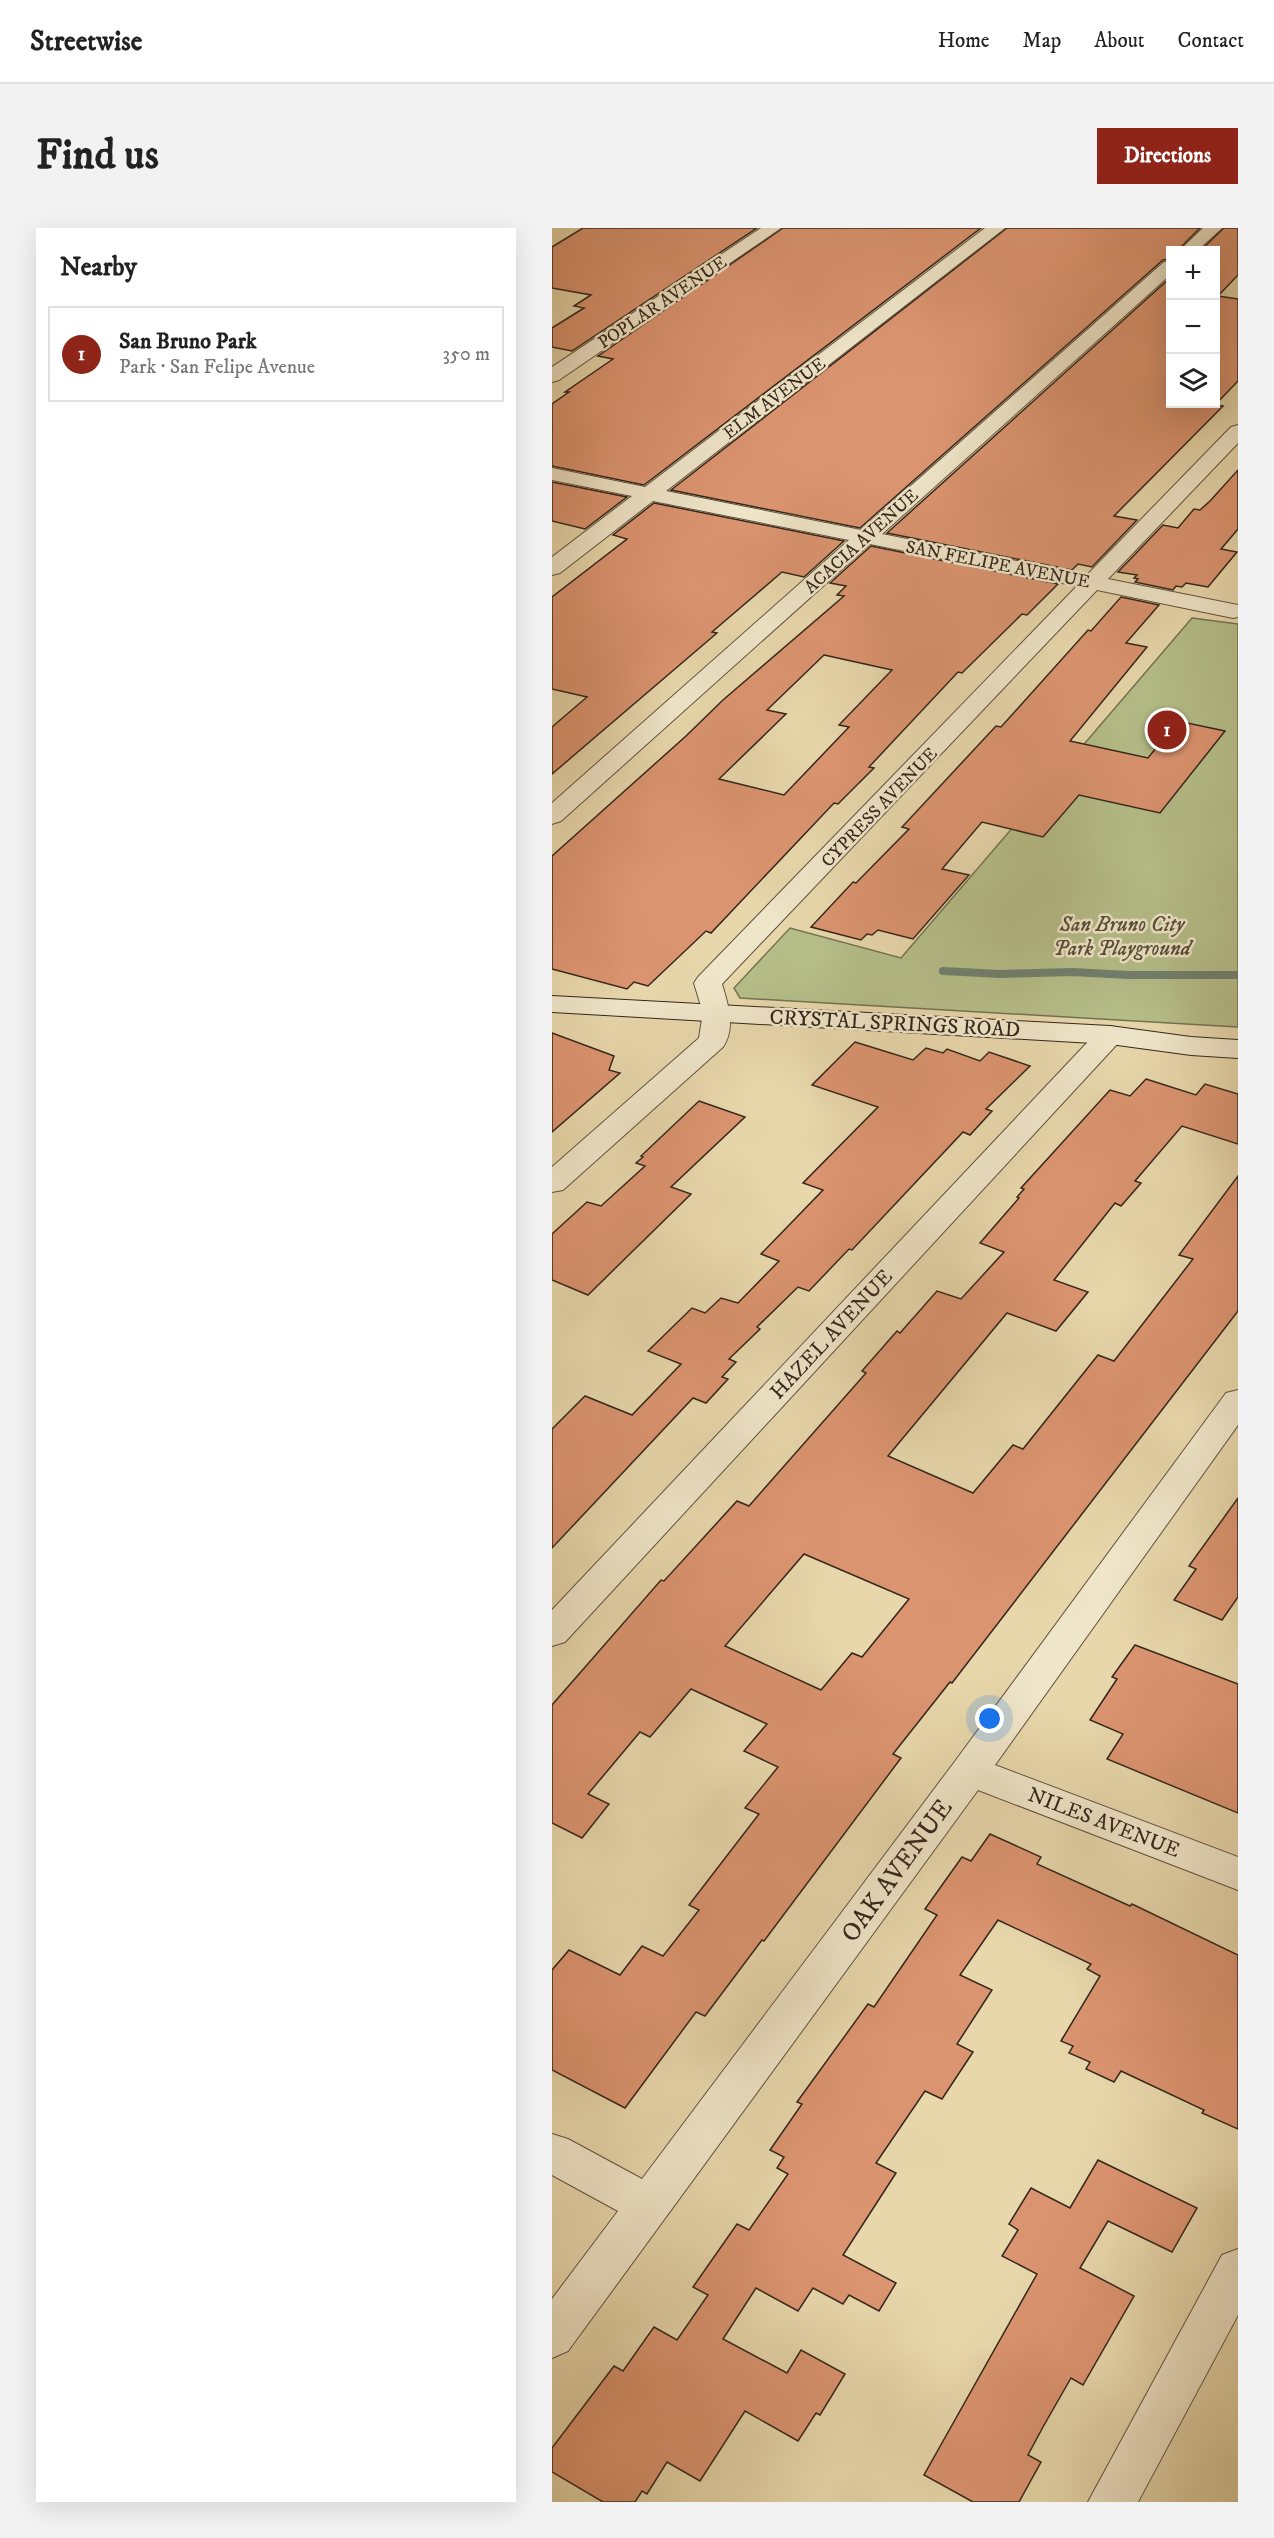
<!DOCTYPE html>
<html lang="en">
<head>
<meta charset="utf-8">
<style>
	:root { --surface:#fff; --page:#f2f2f2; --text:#222; --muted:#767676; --line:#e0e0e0; --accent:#8f2418 }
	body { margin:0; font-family:"IM FELL DW Pica",serif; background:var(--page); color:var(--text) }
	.controls { position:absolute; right:18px; top:18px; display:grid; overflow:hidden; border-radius:0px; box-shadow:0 6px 24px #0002 }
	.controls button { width:54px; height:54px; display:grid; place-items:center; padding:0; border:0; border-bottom:2px solid var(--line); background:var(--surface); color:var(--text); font:30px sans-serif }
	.you { position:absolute; left:438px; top:1491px; width:21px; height:21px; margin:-15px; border:4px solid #fff; border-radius:50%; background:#1a73e8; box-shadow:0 0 0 9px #1a73e833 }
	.badge { display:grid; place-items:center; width:39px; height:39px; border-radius:50%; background:var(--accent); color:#fff; font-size:20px; font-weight:700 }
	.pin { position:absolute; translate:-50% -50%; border:3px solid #fff; box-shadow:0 2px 6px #0006 }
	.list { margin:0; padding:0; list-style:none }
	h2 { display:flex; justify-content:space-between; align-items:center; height:78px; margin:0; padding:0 24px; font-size:26px }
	h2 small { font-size:20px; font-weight:400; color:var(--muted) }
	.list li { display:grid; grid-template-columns:39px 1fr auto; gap:18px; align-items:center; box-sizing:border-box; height:96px; margin:0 12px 12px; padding:0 12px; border:2px solid var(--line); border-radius:0px }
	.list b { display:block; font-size:22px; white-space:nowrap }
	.list p { margin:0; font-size:20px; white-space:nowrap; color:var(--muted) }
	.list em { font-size:20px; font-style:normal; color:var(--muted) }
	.icon { flex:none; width:33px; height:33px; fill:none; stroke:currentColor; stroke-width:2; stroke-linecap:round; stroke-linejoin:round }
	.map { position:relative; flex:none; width:686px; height:2274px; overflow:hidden; border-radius:0px }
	header { display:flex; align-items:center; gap:36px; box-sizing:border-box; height:84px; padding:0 30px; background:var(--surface); border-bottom:2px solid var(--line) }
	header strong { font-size:28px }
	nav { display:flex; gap:33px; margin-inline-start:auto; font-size:21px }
	.intro { display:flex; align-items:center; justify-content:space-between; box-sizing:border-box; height:144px; padding:0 36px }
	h1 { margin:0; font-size:42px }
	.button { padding:15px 27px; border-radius:0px; background:var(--accent); color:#fff; font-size:21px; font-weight:700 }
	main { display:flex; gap:36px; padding:0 36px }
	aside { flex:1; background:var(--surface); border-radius:0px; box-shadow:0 6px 24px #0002 }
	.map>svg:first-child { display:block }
	.green { fill:#b5be89; stroke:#747252; stroke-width:1.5 }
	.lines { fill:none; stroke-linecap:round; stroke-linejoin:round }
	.stream { stroke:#707f6e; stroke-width:8 }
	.building { fill:#db9470; stroke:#34261c; stroke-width:1.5; fill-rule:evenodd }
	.minor-casing { stroke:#615240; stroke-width:2 }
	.secondary-casing { stroke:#34261c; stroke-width:2 }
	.minor { fill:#efe5c8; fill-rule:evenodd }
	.secondary { fill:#efe5c8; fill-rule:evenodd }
	.labels { text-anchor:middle; stroke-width:5; stroke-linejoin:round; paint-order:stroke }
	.far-street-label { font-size:18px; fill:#34261c; stroke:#efe5c8 }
	.park-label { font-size:21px; font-style:italic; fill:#544c37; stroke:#efe5c8 }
	.street-label { font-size:21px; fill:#34261c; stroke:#efe5c8 }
	.near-street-label { font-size:26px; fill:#34261c; stroke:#efe5c8 }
</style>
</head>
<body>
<header>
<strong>Streetwise</strong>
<nav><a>Home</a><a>Map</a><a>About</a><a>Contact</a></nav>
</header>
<div class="intro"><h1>Find us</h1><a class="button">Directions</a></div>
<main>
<aside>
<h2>Nearby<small></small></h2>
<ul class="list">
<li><span class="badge">1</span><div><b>San Bruno Park</b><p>Park · San Felipe Avenue</p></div><em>350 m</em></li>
</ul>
</aside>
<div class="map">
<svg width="686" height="2274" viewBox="0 0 686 2274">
	<rect width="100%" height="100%" fill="#e7d7ab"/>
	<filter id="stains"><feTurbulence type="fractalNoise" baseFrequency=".00333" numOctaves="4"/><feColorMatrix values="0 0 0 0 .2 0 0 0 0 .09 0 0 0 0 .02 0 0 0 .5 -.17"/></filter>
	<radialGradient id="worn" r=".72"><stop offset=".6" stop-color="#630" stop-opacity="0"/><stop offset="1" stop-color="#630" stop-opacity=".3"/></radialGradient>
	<!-- green -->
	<path class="green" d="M 640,390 L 686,396 L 686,799 L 188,770 L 182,760 L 238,700 L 349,730 Z"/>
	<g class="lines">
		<!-- stream -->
		<path class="stream" d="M 391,743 L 448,746 L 520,744 L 577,747 L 686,747"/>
	</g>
	<!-- building -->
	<g class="building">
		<path d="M 31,0 L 205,0 L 20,123 L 0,119 L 0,100 L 32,80 L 22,78 L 39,67 L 0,60 L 0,19 Z"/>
		<path d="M 231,0 L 429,0 L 92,257 L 0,238 L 0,176 L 17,164 L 13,164 L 61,131 L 46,128 Z"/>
		<path d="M 455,0 L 648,0 L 626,22 L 618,22 L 618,31 L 611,32 L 308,300 L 119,262 Z"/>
		<path d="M 672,0 L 686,0 L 686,47 L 666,68 L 686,71 L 686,153 L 663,177 L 671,178 L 562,288 L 585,292 L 540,339 L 526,336 L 520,342 L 335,305 L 618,50 L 618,176 L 663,176 L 663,22 L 649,22 Z"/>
		<path d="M 686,242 L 686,301 L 669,321 L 685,324 L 656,359 L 634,355 L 630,359 L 624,358 L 621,362 L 583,354 L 586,351 L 582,350 L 585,347 L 566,344 L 611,297 L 626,300 L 642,281 L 648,282 L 658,273 Z"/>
		<path d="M 0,254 L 75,269 L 33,301 L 0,293 Z"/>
		<path d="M 102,275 L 292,313 L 252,349 L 230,344 L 160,404 L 165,405 L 0,546 L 0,499 L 35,469 L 0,461 L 0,369 L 75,311 L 61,307 Z"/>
		<path d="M 319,318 L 506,356 L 475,387 L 470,386 L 410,445 L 406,444 L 317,539 L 322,540 L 286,576 L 282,575 L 159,705 L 154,703 L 96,758 L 82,754 L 75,761 L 0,741 L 0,628 L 134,508 L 171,472 L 292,368 L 285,367 L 294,358 L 278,355 ZM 272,427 L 340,442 L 287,497 L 297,499 L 232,567 L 167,551 L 234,486 L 215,482 Z"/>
		<path d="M 569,369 L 607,377 L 574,415 L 595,419 L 518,513 L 596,530 L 626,493 L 673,503 L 608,585 L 527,567 L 491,609 L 430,594 L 390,641 L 417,647 L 361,711 L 326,702 L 320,707 L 315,706 L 309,712 L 259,699 L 301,654 L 304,655 L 357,601 L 350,599 L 444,498 L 449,499 L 536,402 L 539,403 Z"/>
		<path d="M 0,805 L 62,828 L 57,842 L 68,845 L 0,904 Z"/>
		<path d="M 303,814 L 361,832 L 374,820 L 391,825 L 395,821 L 428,833 L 437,824 L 478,838 L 434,881 L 440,883 L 418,907 L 411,904 L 300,1022 L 297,1021 L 257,1063 L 246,1059 L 205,1099 L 208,1101 L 177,1131 L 184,1134 L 170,1149 L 176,1151 L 154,1175 L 141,1170 L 0,1320 L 0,1201 L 33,1168 L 80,1187 L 129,1136 L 96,1123 L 140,1080 L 153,1085 L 169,1070 L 186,1075 L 227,1033 L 209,1026 L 271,962 L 251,955 L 326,879 L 260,857 Z"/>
		<path d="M 594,851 L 644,867 L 653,856 L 686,866 L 686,916 L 630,898 L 583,953 L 589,955 L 569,978 L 563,975 L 502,1052 L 536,1064 L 504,1103 L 455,1085 L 336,1228 L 421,1265 L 461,1217 L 471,1221 L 546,1127 L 562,1133 L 641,1031 L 627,1027 L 686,948 L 686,1083 L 400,1455 L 398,1454 L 341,1526 L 349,1530 L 212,1713 L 210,1712 L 153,1788 L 144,1784 L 73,1880 L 0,1842 L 0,1742 L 17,1722 L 68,1747 L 90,1718 L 111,1728 L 147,1682 L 137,1677 L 207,1586 L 193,1580 L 226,1539 L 192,1523 L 215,1496 L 139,1461 L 98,1509 L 88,1504 L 36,1566 L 57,1576 L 30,1610 L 0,1595 L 0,1477 L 109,1352 L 112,1353 L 185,1273 L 197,1278 L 314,1145 L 310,1143 L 345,1103 L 348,1105 L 385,1063 L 409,1071 L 452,1024 L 428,1015 L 467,970 L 465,969 L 472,961 L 469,960 L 558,862 L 578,868 ZM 252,1326 L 357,1371 L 310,1429 L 300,1425 L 269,1462 L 173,1418 Z"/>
		<path d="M 147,873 L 193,889 L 119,959 L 139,966 L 36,1067 L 0,1052 L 0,1006 L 35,974 L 49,978 L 93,938 L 84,935 L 91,929 L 89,928 Z"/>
		<path d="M 686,1270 L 686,1369 L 670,1392 L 622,1372 L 644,1341 L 637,1338 Z"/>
		<path d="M 583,1417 L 686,1456 L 686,1585 L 555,1531 L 571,1506 L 538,1492 L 565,1451 L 560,1449 Z"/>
		<path d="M 438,1606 L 489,1629 L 485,1636 L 578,1678 L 580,1676 L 686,1727 L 686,1901 L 650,1885 L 652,1882 L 569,1843 L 562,1854 L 534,1841 L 538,1834 L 517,1825 L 521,1818 L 509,1813 L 548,1748 L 535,1741 L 539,1736 L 446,1692 L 408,1747 L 440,1762 L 405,1816 L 421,1824 L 390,1871 L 373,1863 L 324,1935 L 344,1945 L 291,2027 L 344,2055 L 327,2083 L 297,2067 L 291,2076 L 261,2060 L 246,2083 L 204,2060 L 171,2111 L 235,2145 L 249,2122 L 293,2146 L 268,2187 L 264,2185 L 246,2213 L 193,2183 L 148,2253 L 115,2234 L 95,2266 L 90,2263 L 83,2274 L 51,2274 L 0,2244 L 0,2220 L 62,2138 L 71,2143 L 102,2099 L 125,2112 L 156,2067 L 141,2059 L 185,1996 L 197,2002 L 236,1946 L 225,1940 L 232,1929 L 218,1922 L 250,1876 L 245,1874 L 316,1776 L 322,1779 L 385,1687 L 373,1681 L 410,1629 L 419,1633 Z"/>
		<path d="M 546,1932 L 645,1980 L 620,2024 L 556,1993 L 528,2040 L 582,2068 L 531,2157 L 519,2150 L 491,2199 L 476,2227 L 489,2234 L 467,2274 L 421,2274 L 372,2247 L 485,2046 L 450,2028 L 466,2002 L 457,1996 L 479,1960 L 518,1980 Z"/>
	</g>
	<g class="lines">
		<defs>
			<g id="minor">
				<path d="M 209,0 L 229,0 L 7,152 L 0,154 L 0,139 Z"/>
				<path d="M 433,0 L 453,0 L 114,263 L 309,302 L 612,34 L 618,33 L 618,47 L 330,306 L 535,347 L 679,199 L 686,197 L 686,215 L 556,351 L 686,377 L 686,389 L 681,390 L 545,362 L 170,756 C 176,776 184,800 171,819 L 11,962 L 0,964 L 0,939 L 147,810 L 151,785 L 142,755 L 146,749 L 525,358 L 318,316 L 9,593 L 0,596 L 0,575 L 297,312 L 101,273 L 8,345 L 0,347 L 0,329 L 80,268 L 0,252 L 0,240 L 93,259 Z"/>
				<path d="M 651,0 L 670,0 L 646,22 L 628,22 Z"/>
				<path d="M 558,798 L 568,801 L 572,807 L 568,813 L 13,1414 L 0,1418 L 0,1382 L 548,801 Z"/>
				<path d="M 686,1162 L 686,1197 L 443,1537 L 686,1629 L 686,1662 L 426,1562 L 16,2123 L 0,2130 L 0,2071 L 66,1983 L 0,1947 L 0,1906 L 16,1911 L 90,1951 L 404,1532 L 674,1165 Z"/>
				<path d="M 686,2021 L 686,2087 L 586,2274 L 536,2274 L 670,2027 Z"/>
			</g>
			<path id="secondary" d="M 0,768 L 558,798 L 639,809 L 686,812 L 686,830 L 639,827 L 558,816 L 0,784 Z"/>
		</defs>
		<!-- minor casing -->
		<use href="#minor" class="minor-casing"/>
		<!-- secondary casing -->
		<use href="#secondary" class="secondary-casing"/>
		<!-- minor -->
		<use href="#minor" class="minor"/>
		<!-- secondary -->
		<use href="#secondary" class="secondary"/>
	</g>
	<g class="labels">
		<!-- far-street labels -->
		<g class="far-street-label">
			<text transform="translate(110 74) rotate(-34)" y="6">POPLAR AVENUE</text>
			<text transform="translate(222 170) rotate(-37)" y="6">ELM AVENUE</text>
			<text transform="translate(309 313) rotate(-42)" y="6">ACACIA AVENUE</text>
			<text transform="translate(446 336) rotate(11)" y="6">SAN FELIPE AVENUE</text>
			<text transform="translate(327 579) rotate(-46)" y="6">CYPRESS AVENUE</text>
		</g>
		<!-- park labels -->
		<g class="park-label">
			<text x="570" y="703">San Bruno City<tspan x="570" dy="24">Park Playground</tspan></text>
		</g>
		<!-- street labels -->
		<g class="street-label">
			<text transform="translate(343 795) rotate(3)" y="7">CRYSTAL SPRINGS ROAD</text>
			<text transform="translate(279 1106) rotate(-47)" y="7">HAZEL AVENUE</text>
			<text transform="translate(552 1594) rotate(21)" y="7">NILES AVENUE</text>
		</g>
		<!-- near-street labels -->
		<g class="near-street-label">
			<text transform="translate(344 1642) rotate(-54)" y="9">OAK AVENUE</text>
		</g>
	</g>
	<rect width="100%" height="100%" filter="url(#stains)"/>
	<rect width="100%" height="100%" fill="url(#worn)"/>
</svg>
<div class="controls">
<button>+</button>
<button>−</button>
<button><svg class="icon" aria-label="layers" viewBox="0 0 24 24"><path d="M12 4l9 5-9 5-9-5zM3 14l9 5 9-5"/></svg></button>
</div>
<div class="you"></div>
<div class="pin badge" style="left:615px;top:502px">1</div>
</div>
</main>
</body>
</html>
